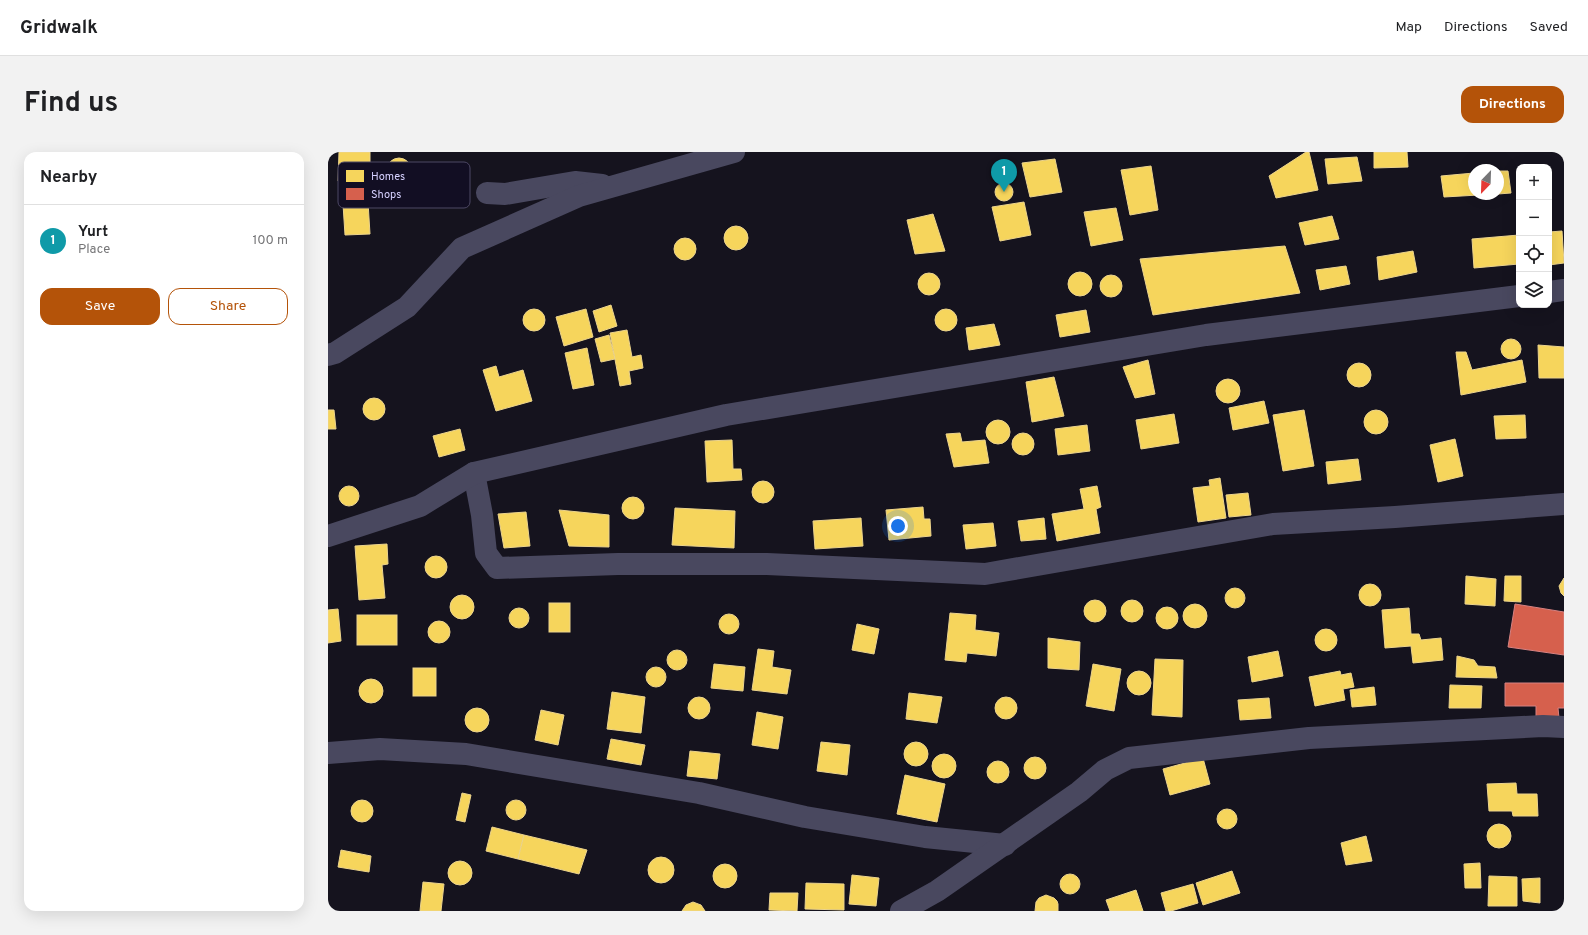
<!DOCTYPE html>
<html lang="en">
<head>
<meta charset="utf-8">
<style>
	:root { --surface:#fff; --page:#f2f2f2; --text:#202124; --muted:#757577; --line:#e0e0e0; --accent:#b45309 }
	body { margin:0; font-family:Overpass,sans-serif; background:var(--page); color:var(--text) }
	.controls { position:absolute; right:12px; top:12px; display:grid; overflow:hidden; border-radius:8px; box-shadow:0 4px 16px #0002 }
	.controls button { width:36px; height:36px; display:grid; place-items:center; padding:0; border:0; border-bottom:1px solid var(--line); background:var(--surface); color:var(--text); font:20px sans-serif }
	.compass { position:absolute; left:1140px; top:12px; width:36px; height:36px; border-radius:50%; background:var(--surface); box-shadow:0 4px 16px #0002; rotate:203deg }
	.you { position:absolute; left:570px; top:374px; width:14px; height:14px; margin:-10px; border:3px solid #fff; border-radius:50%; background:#1a73e8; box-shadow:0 0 0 6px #1a73e833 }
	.badge { display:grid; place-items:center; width:26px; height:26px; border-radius:50%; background:var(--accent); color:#fff; font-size:13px; font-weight:700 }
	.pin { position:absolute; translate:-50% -33px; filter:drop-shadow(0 1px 2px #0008) }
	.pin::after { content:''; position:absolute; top:21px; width:14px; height:12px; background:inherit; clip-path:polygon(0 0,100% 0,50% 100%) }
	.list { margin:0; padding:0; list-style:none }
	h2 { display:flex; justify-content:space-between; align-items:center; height:52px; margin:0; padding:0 16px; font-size:17px }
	h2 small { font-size:13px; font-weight:400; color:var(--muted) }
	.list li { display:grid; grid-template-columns:26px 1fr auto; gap:12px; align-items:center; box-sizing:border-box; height:72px; padding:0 16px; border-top:1px solid var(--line) }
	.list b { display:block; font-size:15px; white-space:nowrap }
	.list p { margin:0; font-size:13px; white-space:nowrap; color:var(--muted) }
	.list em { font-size:13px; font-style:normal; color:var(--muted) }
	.actions { display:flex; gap:8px; padding:12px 16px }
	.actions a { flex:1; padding:9px 0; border:1px solid var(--accent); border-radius:12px; text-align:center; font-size:14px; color:var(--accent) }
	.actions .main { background:var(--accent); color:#fff }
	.icon { flex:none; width:22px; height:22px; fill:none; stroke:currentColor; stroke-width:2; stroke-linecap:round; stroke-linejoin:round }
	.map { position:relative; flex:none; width:1236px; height:759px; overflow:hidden; border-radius:12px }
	header { display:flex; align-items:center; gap:24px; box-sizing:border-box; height:56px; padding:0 20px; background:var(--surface); border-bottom:1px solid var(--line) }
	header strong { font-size:19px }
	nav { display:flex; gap:22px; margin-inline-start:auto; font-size:14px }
	.intro { display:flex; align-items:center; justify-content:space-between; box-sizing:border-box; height:96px; padding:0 24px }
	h1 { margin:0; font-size:28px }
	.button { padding:10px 18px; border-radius:12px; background:var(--accent); color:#fff; font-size:14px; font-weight:700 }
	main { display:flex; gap:24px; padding:0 24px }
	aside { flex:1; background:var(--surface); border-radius:12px; box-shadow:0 4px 16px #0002 }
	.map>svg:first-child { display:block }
	.homes { fill:#f6d55c; stroke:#ecd48d }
	.shops { fill:#d6604d; stroke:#d68282 }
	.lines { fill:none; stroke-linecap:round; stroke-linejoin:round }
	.minor { stroke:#49485f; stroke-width:22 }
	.key { fill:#120e23; stroke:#4d4865; stroke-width:1 }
	.key-label { font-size:11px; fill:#d6d1ff }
</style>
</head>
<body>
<header>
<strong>Gridwalk</strong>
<nav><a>Map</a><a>Directions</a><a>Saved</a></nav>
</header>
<div class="intro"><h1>Find us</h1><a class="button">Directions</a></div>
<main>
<aside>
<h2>Nearby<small></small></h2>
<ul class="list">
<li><span class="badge" style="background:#0f9aa8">1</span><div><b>Yurt</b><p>Place</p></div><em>100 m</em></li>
</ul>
<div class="actions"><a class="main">Save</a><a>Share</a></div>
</aside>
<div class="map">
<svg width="1236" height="759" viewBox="0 0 1236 759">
	<rect width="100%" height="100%" fill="#15131e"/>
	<!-- homes -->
	<g class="homes">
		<path d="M 11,0 L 42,0 L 42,30 L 10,29 Z"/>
		<path d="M 978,0 L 981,0 L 990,38 L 948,46 L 941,24 Z"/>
		<path d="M 1046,0 L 1079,0 L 1080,15 L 1046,16 Z"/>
		<path d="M 1029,5 L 1034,29 L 1000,32 L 997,7 Z"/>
		<circle cx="71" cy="18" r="12"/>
		<path d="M 727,7 L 734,40 L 702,45 L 694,11 Z"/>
		<path d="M 823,14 L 830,58 L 802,63 L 793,18 Z"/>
		<path d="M 1170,19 L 1180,19 L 1183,41 L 1170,42 Z"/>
		<path d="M 1146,21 L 1146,42 L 1168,42 L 1116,45 L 1113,24 Z"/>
		<circle cx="676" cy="40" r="9"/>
		<path d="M 40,50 L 42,82 L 17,83 L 15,52 Z"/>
		<path d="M 696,50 L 703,83 L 672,89 L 664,55 Z"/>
		<path d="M 788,56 L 795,88 L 763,94 L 756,60 Z"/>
		<path d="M 605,62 L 617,99 L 587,102 L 579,68 Z"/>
		<path d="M 1004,64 L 1011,87 L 977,93 L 971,71 Z"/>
		<circle cx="408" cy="86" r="12"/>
		<path d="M 1234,79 L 1236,111 L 1221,113 L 1221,80 Z"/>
		<path d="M 1191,83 L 1191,112 L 1146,116 L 1144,87 Z"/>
		<circle cx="357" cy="97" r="11"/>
		<path d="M 957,94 L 972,141 L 825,163 L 812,107 Z"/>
		<path d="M 1085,99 L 1089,120 L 1051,128 L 1049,105 Z"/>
		<path d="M 1018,114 L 1022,132 L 992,138 L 988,118 Z"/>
		<circle cx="752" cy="132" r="12"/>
		<circle cx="601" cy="132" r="11"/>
		<circle cx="783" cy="134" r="11"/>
		<path d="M 283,153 L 289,174 L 271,180 L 265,159 Z"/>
		<circle cx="618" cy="168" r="11"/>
		<circle cx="206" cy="168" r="11"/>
		<path d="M 258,157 L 265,185 L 236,194 L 228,165 Z"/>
		<path d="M 758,158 L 762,180 L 732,185 L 728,163 Z"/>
		<path d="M 666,172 L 672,193 L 641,198 L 638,176 Z"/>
		<path d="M 299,178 L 304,205 L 313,203 L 315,216 L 301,219 L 303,232 L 292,234 L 282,181 Z"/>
		<path d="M 281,183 L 287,207 L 273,210 L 267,187 Z"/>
		<circle cx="1183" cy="197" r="10"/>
		<path d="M 1210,193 L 1236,195 L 1236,226 L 1211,226 Z"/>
		<path d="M 259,196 L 266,233 L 245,237 L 237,201 Z"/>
		<path d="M 1128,200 L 1138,200 L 1144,218 L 1194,208 L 1198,230 L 1133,243 Z"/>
		<path d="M 820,208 L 827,242 L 807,246 L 795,215 Z"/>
		<circle cx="1031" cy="223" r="12"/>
		<path d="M 168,214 L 171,225 L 195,218 L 204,249 L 168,259 L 155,218 Z"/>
		<path d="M 726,225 L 736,264 L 704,270 L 698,230 Z"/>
		<circle cx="900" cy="239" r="12"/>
		<circle cx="46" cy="257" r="11"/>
		<path d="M 936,249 L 941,271 L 905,278 L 901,256 Z"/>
		<path d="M 0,258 L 6,258 L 8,277 L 0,277 Z"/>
		<path d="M 976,258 L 986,314 L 955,319 L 945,263 Z"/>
		<circle cx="1048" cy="270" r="12"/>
		<path d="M 846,262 L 851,291 L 813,297 L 808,268 Z"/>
		<path d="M 1197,263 L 1198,286 L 1168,287 L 1166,264 Z"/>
		<circle cx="670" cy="280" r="12"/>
		<path d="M 759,273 L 762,299 L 730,303 L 727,277 Z"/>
		<path d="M 132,277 L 137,298 L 111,305 L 105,284 Z"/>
		<circle cx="695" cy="292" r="11"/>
		<path d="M 632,281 L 634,290 L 657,288 L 661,311 L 626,315 L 618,282 Z"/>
		<path d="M 1127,287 L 1135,324 L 1110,330 L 1102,293 Z"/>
		<path d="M 404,288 L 405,317 L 413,317 L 414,328 L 379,330 L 377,289 Z"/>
		<path d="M 1030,307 L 1033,328 L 1000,332 L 998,310 Z"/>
		<path d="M 892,326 L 898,366 L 870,370 L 865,336 L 882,334 L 881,328 Z"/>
		<circle cx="435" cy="340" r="11"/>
		<circle cx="21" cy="344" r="10"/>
		<path d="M 769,334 L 773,355 L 768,357 L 772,381 L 729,389 L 724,362 L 756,357 L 752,337 Z"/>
		<path d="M 920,341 L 923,363 L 901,365 L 898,343 Z"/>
		<circle cx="305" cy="356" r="11"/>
		<path d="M 595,355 L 596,367 L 602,367 L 603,384 L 561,388 L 558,358 Z"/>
		<path d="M 347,356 L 407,359 L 406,396 L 344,393 Z"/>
		<path d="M 231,358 L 281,363 L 281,395 L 241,394 Z"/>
		<path d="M 198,360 L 202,394 L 176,396 L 170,362 Z"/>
		<path d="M 533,366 L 535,394 L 487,397 L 485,369 Z"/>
		<path d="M 716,366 L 718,387 L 693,389 L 690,369 Z"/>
		<path d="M 665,371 L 668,394 L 638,397 L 635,373 Z"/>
		<path d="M 59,392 L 60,412 L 54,413 L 57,446 L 31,448 L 27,394 Z"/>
		<circle cx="108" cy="415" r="11"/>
		<path d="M 1138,424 L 1168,427 L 1167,454 L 1137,452 Z"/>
		<path d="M 1177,424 L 1193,424 L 1193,450 L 1176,449 Z"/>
		<path d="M 1236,426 L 1236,444 L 1233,441 L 1231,434 Z"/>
		<circle cx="1042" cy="443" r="11"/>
		<circle cx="907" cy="446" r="10"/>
		<circle cx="134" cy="455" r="12"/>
		<circle cx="767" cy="459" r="11"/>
		<circle cx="804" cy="459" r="11"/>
		<rect x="221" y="451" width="21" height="29"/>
		<circle cx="867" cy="464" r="12"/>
		<circle cx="839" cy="466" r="11"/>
		<path d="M 1081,456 L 1083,482 L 1091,482 L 1093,488 L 1113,486 L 1115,508 L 1085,511 L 1083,494 L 1057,496 L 1054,458 Z"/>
		<circle cx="191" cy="466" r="10"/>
		<path d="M 10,457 L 13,489 L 0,491 L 0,458 Z"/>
		<path d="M 622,461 L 648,463 L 647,478 L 671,481 L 668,504 L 639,501 L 638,510 L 617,508 Z"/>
		<circle cx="401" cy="472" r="10"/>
		<rect x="29" y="463" width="40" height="30"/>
		<circle cx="111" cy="480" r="11"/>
		<path d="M 529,472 L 551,477 L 546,502 L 524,498 Z"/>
		<circle cx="998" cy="488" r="11"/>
		<path d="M 720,486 L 752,490 L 751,518 L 720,516 Z"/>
		<path d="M 430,497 L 446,499 L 444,515 L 463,518 L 459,542 L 424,538 Z"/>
		<circle cx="349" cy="508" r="10"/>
		<path d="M 950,499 L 955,524 L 924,530 L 920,505 Z"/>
		<path d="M 1129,504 L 1146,508 L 1150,514 L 1167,515 L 1169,526 L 1128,525 Z"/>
		<path d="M 827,507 L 855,508 L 854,565 L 824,563 Z"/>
		<path d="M 386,512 L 417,515 L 415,539 L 383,536 Z"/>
		<path d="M 765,512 L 793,517 L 786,559 L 758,554 Z"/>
		<circle cx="328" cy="525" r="10"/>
		<rect x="85" y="516" width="23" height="28"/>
		<path d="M 1012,519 L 1013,523 L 1023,521 L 1026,535 L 1015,537 L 1017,548 L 987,554 L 981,525 Z"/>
		<circle cx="811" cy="531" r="12"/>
		<circle cx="43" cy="539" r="12"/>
		<path d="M 1122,533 L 1154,534 L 1153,556 L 1121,556 Z"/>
		<path d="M 1046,535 L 1048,553 L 1024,555 L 1022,538 Z"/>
		<path d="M 284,540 L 317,545 L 313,581 L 279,577 Z"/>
		<path d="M 581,541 L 614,545 L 609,571 L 578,567 Z"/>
		<circle cx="678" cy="556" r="11"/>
		<circle cx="371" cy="556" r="11"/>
		<path d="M 941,546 L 943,566 L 912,568 L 910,548 Z"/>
		<circle cx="149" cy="568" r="12"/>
		<path d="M 213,558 L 236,563 L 230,593 L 207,588 Z"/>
		<path d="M 429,560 L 455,565 L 450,597 L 424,593 Z"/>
		<path d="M 283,587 L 317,593 L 313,613 L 279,607 Z"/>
		<path d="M 493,590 L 522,593 L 519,623 L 489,619 Z"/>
		<circle cx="588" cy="602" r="12"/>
		<path d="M 362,599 L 392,602 L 389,627 L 359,624 Z"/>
		<circle cx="616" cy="614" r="12"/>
		<circle cx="707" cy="616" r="11"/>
		<path d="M 875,606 L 882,632 L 842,643 L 835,617 Z"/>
		<circle cx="670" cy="620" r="11"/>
		<path d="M 577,623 L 617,632 L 609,670 L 569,662 Z"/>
		<path d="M 1188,631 L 1189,642 L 1209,642 L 1210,664 L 1185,664 L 1184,659 L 1161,659 L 1159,632 Z"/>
		<path d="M 134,641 L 143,643 L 137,670 L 128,668 Z"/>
		<circle cx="188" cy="658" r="10"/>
		<circle cx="34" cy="659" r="11"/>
		<circle cx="899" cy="667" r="10"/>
		<circle cx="1171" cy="684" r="12"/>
		<path d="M 164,675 L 196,683 L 190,707 L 158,699 Z"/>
		<path d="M 196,683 L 259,698 L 251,722 L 190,707 Z"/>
		<path d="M 1038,684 L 1044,709 L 1018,713 L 1013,691 Z"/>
		<path d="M 13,698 L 43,704 L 41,720 L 10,715 Z"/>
		<circle cx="333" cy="718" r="13"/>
		<circle cx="132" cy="721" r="12"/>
		<path d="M 1152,711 L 1153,736 L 1137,736 L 1136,712 Z"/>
		<circle cx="397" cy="724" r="12"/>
		<path d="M 904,719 L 912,741 L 875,753 L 868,731 Z"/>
		<circle cx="742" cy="732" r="10"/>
		<path d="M 524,723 L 551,726 L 548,754 L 521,752 Z"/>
		<path d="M 1161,724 L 1189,725 L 1189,754 L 1160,754 Z"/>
		<path d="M 1212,726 L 1212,751 L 1195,749 L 1194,727 Z"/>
		<path d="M 95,730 L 116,732 L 113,759 L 92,759 Z"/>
		<path d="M 478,731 L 516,732 L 516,758 L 477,757 Z"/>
		<path d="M 865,732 L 870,751 L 843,759 L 838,759 L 833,741 Z"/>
		<path d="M 808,738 L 815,759 L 782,759 L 778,748 Z"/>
		<path d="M 442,741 L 470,741 L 469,759 L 441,758 Z"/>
		<path d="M 718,743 L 726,746 L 729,749 L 730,752 L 730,759 L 707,759 L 708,750 L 711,746 Z"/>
		<path d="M 365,750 L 373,753 L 377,759 L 354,759 L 358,753 Z"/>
	</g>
	<!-- shops -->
	<g class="shops">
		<path d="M 1187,452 L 1236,460 L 1236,503 L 1180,495 Z"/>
		<path d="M 1177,531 L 1236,531 L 1236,556 L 1230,556 L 1231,566 L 1208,566 L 1208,554 L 1177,554 Z"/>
	</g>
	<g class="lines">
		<!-- minor -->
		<g class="minor">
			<path d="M 159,41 L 177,42 L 247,30 L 274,33"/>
			<path d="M 1221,140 L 1236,138"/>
			<path d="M 0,203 L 7,201 L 79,155 L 134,96 L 251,44 L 406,0"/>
			<path d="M 146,321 L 154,363 L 158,401 L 169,416 L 290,412 L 439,412 L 657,422 L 945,372 L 1067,365 L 1236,352"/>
			<path d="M 0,384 L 92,354 L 146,321 L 398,263 L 878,183 L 1191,144"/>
			<path d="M 0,601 L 52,597 L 138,602 L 371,641 L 477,665 L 597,685 L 677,693"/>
			<path d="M 573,759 L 609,739 L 751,640 L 777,618 L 801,606 L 981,586 L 1215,574 L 1236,575"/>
		</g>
	</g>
	<!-- legend -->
	<rect x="10" y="10" width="132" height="46" rx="6" class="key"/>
	<rect x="18" y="18" width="18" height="12" fill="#f6d55c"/>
	<rect x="18" y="36" width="18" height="12" fill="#d6604d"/>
	<g class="key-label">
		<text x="43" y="28">Homes</text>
		<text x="43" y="46">Shops</text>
	</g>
</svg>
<div class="controls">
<button>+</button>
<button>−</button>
<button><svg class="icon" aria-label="locate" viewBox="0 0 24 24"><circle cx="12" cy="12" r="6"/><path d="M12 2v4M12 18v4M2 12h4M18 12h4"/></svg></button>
<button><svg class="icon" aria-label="layers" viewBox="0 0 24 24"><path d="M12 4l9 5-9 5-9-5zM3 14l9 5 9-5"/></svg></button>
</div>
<svg class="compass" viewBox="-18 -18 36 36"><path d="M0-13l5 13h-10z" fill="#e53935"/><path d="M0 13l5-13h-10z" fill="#757577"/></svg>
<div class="you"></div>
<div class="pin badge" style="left:676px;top:40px;background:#0f9aa8">1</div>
</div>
</main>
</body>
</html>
